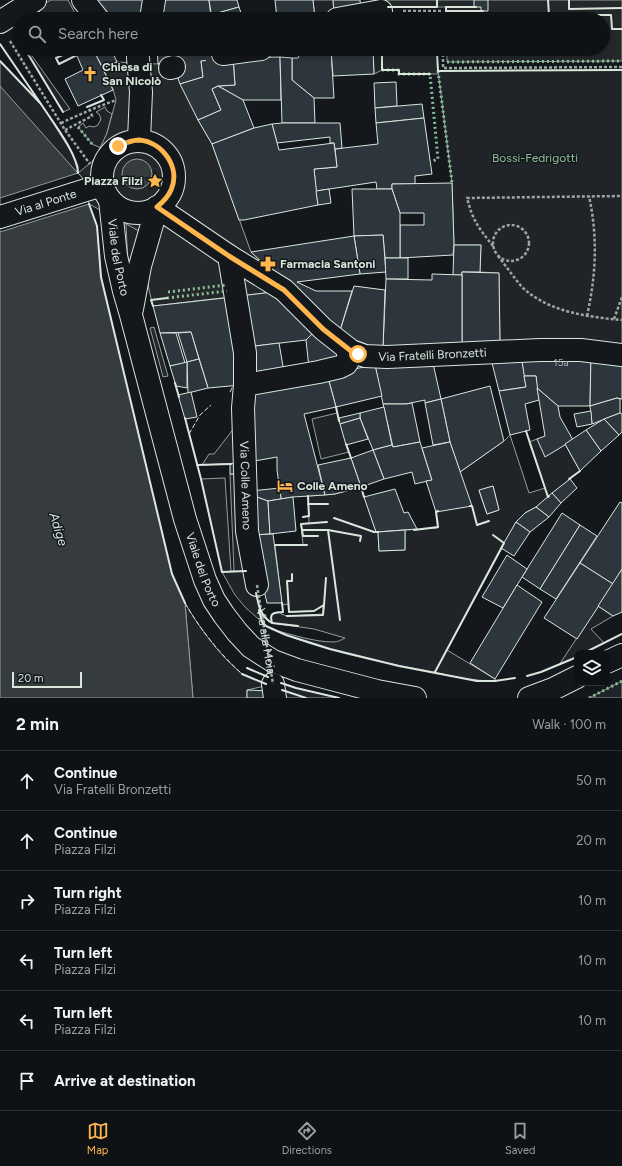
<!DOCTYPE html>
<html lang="en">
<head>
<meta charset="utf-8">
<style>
	:root { --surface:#0f1215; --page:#1d2022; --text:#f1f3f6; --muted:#9b9ea0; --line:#2f3234; --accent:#ffb74d }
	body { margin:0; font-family:Figtree,sans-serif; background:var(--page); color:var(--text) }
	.controls { position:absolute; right:12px; bottom:12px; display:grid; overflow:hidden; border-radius:8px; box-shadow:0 2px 6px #0003 }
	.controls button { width:36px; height:36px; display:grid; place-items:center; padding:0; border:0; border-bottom:1px solid var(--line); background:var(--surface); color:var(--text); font:20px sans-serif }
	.scale { position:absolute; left:12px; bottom:10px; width:70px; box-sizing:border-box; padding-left:4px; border:2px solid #d8e6dc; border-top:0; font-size:11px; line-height:14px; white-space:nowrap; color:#d8e6dc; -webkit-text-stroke:3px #14181c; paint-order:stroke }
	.stop { position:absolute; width:12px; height:12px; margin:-9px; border:3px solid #ffb74d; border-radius:50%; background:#fff }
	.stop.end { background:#ffb74d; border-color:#fff; box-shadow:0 1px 4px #0008 }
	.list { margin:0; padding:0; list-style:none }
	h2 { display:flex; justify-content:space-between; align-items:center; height:52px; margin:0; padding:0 16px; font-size:17px }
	h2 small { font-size:13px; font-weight:400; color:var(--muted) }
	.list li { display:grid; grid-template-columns:26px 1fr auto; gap:12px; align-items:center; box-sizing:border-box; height:60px; padding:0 16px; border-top:1px solid var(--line) }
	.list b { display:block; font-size:15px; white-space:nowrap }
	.list p { margin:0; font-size:13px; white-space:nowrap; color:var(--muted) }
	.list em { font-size:13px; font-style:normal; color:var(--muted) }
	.icon { flex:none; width:22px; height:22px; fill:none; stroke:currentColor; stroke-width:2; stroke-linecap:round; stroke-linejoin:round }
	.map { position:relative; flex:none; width:622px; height:698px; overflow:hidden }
	.search { position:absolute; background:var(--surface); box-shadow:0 2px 6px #0003; left:12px; right:12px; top:12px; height:44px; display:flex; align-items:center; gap:10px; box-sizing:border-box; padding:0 14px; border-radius:22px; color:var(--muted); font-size:15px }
	.sheet { height:412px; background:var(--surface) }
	nav { display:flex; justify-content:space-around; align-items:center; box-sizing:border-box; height:56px; border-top:1px solid var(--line); background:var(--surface); font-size:11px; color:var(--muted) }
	nav a { display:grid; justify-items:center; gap:2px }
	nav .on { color:var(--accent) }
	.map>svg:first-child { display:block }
	.green { fill:#202428; stroke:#939e99; fill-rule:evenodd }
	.parking { fill:#24282b; stroke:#939e99 }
	.water { fill:#363b3e; stroke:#939e99 }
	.pier { fill:#14181c; stroke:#939e99 }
	.building { fill:#2c363c; stroke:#d8e6dc }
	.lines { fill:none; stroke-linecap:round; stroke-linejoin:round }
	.minor-tunnel { stroke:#313739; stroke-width:22; stroke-dasharray:22 11; stroke-linecap:butt }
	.minor-casing { stroke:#d8e6dc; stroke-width:24 }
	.path { stroke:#9da8a2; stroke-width:2.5; stroke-dasharray:3 2; stroke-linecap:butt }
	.minor { stroke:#14181c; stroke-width:22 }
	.path-bridge { stroke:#9da8a2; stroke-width:2.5; stroke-dasharray:3 2; stroke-linecap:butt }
	.hedge { stroke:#8ac095; stroke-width:3; stroke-dasharray:2 3; stroke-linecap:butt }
	.fence { stroke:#d8e6dc; stroke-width:1; stroke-dasharray:5 2; stroke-linecap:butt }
	.wall { stroke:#d8e6dc; stroke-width:2 }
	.route { stroke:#ffb74d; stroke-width:5 }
	.labels { text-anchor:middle; stroke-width:3; stroke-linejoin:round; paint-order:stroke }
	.number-label { font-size:10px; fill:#adbab4 }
	.poi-label { font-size:12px; font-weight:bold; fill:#d8e6dc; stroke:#14181c; text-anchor:start }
	.park-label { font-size:12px; fill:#8ac095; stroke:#14181c }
	.street-label { font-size:12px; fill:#d8e6dc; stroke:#14181c }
	.water-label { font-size:13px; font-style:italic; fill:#d8e6dc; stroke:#14181c }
</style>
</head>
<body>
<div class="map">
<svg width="622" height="698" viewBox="0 0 622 698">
	<rect width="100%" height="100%" fill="#14181c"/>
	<!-- green -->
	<g class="green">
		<path d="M 313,0 L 333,0 L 334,12 L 321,19 L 315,19 Z"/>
		<path d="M 25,49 L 27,49 L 70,109 L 63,112 Z"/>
		<path d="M 373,49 L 382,49 L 382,70 L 374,74 Z"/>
		<path d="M 0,61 L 41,104 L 70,150 L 78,166 L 78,173 L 0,101 Z"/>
		<path d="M 622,70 L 622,349 L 500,345 L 499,273 L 480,272 L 481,245 L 454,245 L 452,183 L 438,71 Z"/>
		<path d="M 105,107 L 107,111 L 112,114 L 107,133 L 101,148 L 92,144 L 78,127 L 83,123 L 86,128 L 89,126 L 94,127 L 98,125 L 101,119 L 99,114 L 96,112 Z"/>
		<path d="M 126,223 L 139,231 L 145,232 L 128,267 Z"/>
		<path d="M 337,413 L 349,452 L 321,459 L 312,419 Z"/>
		<path d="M 238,423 L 240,463 L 202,465 L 209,454 L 214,454 Z"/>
		<path d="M 510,435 L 529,493 L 545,488 L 529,442 L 537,439 L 565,444 L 580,471 L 536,507 L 525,513 L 516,522 L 447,650 L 495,679 L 495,681 C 472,681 452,676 429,671 C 378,662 319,650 271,629 C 290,634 314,642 333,642 C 338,642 341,640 345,638 L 314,629 L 272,623 C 269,613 272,613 281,612 L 281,614 L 287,616 L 323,614 L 323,605 L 314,611 L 289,612 L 288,604 L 282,605 L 275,545 L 303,545 L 301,524 L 309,523 L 308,496 L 335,494 L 361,487 L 376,532 L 378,532 L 379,551 L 405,550 L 405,530 L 438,528 L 436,512 L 460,472 L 504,441 ZM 493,486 L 499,510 L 487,514 L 479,491 Z"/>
		<path d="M 230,474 L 241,474 L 243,527 L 262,622 L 246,608 L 235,595 L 222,572 L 201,479 L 225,478 L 231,571 L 234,571 Z"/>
		<path d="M 185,603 C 198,626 220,656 241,673 C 248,678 260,681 269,685 L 247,690 L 247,698 L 193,698 Z"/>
		<path d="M 598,606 L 613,616 L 591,629 L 604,643 L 584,653 L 577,653 L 577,657 L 559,665 Z"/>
		<path d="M 622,681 L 622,698 L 589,698 Z"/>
		<path d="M 283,683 L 296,688 L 339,698 L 281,698 Z"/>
	</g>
	<!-- parking -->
	<g class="parking">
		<path d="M 51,0 L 68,0 L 78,19 L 44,19 L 37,7 Z"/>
		<path d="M 382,0 L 622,0 L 622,61 L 447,62 L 447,49 L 603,49 L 603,19 L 446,19 L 446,7 L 382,7 Z"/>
		<path d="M 382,49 L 437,49 L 438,74 L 399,74 L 399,70 L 382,70 Z"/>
		<path d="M 117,62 L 158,64 L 172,62 L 198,120 L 212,144 L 251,252 L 288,286 L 282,291 L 153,306 L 149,290 L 139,231 L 89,204 L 88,201 L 91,188 L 78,173 L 95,159 L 107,133 L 116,100 L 113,89 L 103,68 Z"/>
		<path d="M 154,327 L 168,376 L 163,377 L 150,328 Z"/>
	</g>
	<!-- water -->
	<g class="water">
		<path d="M 0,86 L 91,188 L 88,201 L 97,226 L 101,277 L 172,574 L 185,603 L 193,698 L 0,698 Z"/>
		<circle cx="137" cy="174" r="15"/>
	</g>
	<!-- pier -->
	<path class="pier" d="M 78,173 L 91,188 L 88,201 L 89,204 L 0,232 L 0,198 Z"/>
	<!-- building -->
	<g class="building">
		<path d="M 96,0 L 147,0 L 145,19 L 110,19 Z"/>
		<path d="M 159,0 L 209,0 L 211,17 L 198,19 L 157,19 Z"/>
		<path d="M 209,0 L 237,0 L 239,7 L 214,14 L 216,19 L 212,19 Z"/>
		<path d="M 275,0 L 313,0 L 315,19 L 277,19 Z"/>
		<path d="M 333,0 L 360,0 L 361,10 L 334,12 Z"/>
		<path d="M 474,0 L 488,0 L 488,11 L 481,11 L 481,7 L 474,7 Z"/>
		<path d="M 239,7 L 243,19 L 216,19 L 214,14 Z"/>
		<path d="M 74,49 L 98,49 L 100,53 L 96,55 L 113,90 L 78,106 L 65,79 L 83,70 Z"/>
		<path d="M 109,49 L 111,49 L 117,62 L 103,68 L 96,55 Z"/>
		<path d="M 157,49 L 222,49 L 217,60 L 201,61 L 203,77 L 180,84 L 172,62 L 158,64 Z"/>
		<path d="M 302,49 L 331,49 L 334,98 L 314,98 L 292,80 L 292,58 L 298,58 Z"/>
		<path d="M 331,49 L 373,49 L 374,74 L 333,76 Z"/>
		<path d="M 280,57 L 281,100 L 243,100 L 218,86 L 235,85 L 233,58 Z"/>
		<path d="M 280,57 L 292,58 L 292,80 L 314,98 L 315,123 L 282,123 Z"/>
		<path d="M 233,58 L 235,85 L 218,86 L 212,89 L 221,110 L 198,120 L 180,84 L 203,77 L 201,61 Z"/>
		<path d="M 396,82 L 397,106 L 375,108 L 374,83 Z"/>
		<path d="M 218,86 L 243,100 L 254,128 L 212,144 L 198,120 L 221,110 L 212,89 Z"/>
		<path d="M 422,104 L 424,118 L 376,123 L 375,108 Z"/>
		<path d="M 424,118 L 432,174 L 415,176 L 415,184 L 392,184 L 392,189 L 377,189 L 376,182 L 316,191 L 314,169 L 337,167 L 335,149 L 378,144 L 376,123 Z"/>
		<path d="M 282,123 L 340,123 L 342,148 L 335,149 L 334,143 L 330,143 L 330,137 L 277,143 L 272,124 Z"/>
		<path d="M 272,124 L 279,150 L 334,143 L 337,167 L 314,169 L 318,205 L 244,220 L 239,220 L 212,144 L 254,128 Z"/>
		<path d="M 452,183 L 454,245 L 453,255 L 400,258 L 400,225 L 424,225 L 424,213 L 400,213 L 392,189 L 392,184 Z"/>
		<path d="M 329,189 L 331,203 L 318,205 L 316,191 Z"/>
		<path d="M 352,189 L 392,189 L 400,213 L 400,258 L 385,258 L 383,235 L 354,236 Z"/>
		<path d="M 383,235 L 386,272 L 360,274 L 354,236 Z"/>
		<path d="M 354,236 L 360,274 L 297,282 L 316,291 L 352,291 L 339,334 L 251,252 Z"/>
		<path d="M 454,245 L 481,245 L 480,272 L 462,272 L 462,275 L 453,275 Z"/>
		<path d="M 385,258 L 408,258 L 408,279 L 386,279 Z"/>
		<path d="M 462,272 L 499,273 L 500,345 L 462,345 Z"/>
		<path d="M 432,274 L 462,275 L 462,345 L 383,347 L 386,279 L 432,280 Z"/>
		<path d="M 354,286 L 385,290 L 383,347 L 371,346 L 339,334 Z"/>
		<path d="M 282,291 L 319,327 L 306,340 L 247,347 L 239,296 Z"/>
		<path d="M 233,297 L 241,385 L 208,388 L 191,332 L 160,333 L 153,306 Z"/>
		<path d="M 319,327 L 337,345 L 339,362 L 309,368 L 306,340 Z"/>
		<path d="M 191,332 L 199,359 L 187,362 L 178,333 Z"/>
		<path d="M 160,333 L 176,333 L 185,363 L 170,366 Z"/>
		<path d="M 279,343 L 284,372 L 254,377 L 247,347 Z"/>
		<path d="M 591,354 L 590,406 L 558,406 L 537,388 L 536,376 L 524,376 L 521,355 Z"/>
		<path d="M 591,354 L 622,359 L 622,399 L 617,398 L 590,406 Z"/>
		<path d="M 521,355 L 526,387 L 499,391 L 491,359 Z"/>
		<path d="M 199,359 L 208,388 L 188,393 L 187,362 Z"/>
		<path d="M 432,359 L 441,399 L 425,403 L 425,400 L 406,404 L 383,404 L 375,365 Z"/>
		<path d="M 187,362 L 187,388 L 176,386 L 170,366 Z"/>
		<path d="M 375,365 L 382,396 L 336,407 L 327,374 Z"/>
		<path d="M 327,374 L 336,407 L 304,414 L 325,495 L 293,497 L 281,499 L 277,470 L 277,457 L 249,462 L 250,390 Z"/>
		<path d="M 524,376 L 536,376 L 539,400 L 525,404 L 530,430 L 510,435 L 499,391 L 526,387 Z"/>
		<path d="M 490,386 L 504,441 L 460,472 L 450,442 L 441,399 Z"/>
		<path d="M 537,388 L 558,406 L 560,417 L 573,440 L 545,457 L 537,439 L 545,436 Z"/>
		<path d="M 191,392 L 197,417 L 185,419 L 178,395 Z"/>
		<path d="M 617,398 L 620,399 L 620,413 L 592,424 L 590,406 Z"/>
		<path d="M 441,399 L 450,442 L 433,445 L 425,403 Z"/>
		<path d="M 412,403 L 420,442 L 393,447 L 383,404 L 406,404 Z"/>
		<path d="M 384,407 L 392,445 L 373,450 L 360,418 L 360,413 Z"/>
		<path d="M 591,411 L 592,424 L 577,427 L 574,414 Z"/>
		<path d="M 360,413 L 360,418 L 340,424 L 339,418 Z"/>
		<path d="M 620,413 L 622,414 L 622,432 L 619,435 L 604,419 Z"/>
		<path d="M 360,418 L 368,439 L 346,445 L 340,424 Z"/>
		<path d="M 604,419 L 619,435 L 601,451 L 586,430 Z"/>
		<path d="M 586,430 L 601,451 L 580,471 L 565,444 Z"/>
		<path d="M 420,442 L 432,480 L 415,484 L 412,472 L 384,479 L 373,450 L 392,445 L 393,447 Z"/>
		<path d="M 450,442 L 472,506 L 436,512 L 426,481 L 432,480 L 422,448 Z"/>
		<path d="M 373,450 L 384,479 L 361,487 L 351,458 Z"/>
		<path d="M 351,458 L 361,487 L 335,494 L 325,495 L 318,465 Z"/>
		<path d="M 240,463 L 241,474 L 230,474 L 230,464 Z"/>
		<path d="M 570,479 L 577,488 L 561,503 L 552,493 Z"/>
		<path d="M 493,486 L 499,510 L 487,514 L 479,490 Z"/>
		<path d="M 280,488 L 281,499 L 268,501 L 251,495 L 251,491 Z"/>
		<path d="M 395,489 L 404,513 L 408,512 L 417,529 L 376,532 L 364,497 Z"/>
		<path d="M 552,493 L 561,503 L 549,517 L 536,507 Z"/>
		<path d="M 251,495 L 268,501 L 270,534 L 251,535 Z"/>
		<path d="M 293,497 L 296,531 L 270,534 L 268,501 Z"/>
		<path d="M 620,502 L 622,503 L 622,569 L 613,584 L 580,563 Z"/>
		<path d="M 536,507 L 549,517 L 530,532 L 516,522 L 525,513 Z"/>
		<path d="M 562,513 L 580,525 L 540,589 L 522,577 Z"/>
		<path d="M 516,522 L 530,532 L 514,556 L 501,548 Z"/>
		<path d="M 580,525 L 597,536 L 556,599 L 540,589 Z"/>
		<path d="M 405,530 L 405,550 L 379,551 L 378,532 Z"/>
		<path d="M 273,534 L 282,603 L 267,603 L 251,535 Z"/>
		<path d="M 507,555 L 527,569 L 503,608 L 482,597 Z"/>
		<path d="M 580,563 L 613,584 L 577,639 L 544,618 Z"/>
		<path d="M 622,569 L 622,612 L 613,616 L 598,606 Z"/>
		<path d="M 517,585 L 542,602 L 495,679 L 470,663 Z"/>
		<path d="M 247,690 L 271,691 L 271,698 L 247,698 Z"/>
	</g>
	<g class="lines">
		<!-- minor-tunnel -->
		<path class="minor-tunnel" d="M 174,67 L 193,60 L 223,54"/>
		<defs>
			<g id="minor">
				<path d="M 83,0 L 98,19"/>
				<path d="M 151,19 L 154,0"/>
				<path d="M 337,19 L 381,11"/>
				<path d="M 0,22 L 35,0"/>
				<path d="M 223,54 L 261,49"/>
				<path d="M 138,58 L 141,92 L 139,140"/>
				<path d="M 170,68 L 174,67"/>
				<circle cx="138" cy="177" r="36"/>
				<path id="s1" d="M 110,200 L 116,256 L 124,291 L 131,315 L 185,519 L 205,580 L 214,600 L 224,615 L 237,632 L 251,647 L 273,661 L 297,670 L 377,691 L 415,698"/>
				<path id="s2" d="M 0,217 L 102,185"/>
				<path id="s3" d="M 229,256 L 245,353 L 245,385 L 243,408 L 247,531 L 257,585"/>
				<path id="s4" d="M 132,309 L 140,266 L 157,207 L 229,256 L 284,290 L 323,329 L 351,351 L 365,356 L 387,357 L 540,350 L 581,350 L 622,355"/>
				<path d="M 245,385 L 319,372 L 340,367 L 346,364 L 349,359 L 347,348"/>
				<path d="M 607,662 L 622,655"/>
				<path d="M 273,684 L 275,698"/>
				<path d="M 529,698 L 553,689 L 577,677"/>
			</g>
		</defs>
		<!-- minor casing -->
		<use href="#minor" class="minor-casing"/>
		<!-- path -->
		<g class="path">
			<path d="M 403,11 L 442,11 L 442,19"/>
			<path d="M 10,41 L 65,130 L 90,164"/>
			<path d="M 443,49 L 443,68 L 622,67"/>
			<path d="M 61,123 L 90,110"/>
			<path d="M 65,130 L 92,116 L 90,110 L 116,100"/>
			<circle cx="511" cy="243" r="18"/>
			<path d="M 493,246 C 478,227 473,221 467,198 L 622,196"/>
			<path d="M 498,256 C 506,266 514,278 523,288 C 549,312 588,317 622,320"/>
			<path d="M 587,316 C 596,275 598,238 589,196"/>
			<path d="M 614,319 L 622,297"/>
		</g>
		<!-- minor -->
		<use href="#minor" class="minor"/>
		<!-- path-bridge -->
		<path class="path-bridge" id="s5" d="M 257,585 L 273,684"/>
		<!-- hedge -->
		<g class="hedge">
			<path d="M 447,62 L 622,61"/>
			<path d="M 382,70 L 399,70 L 399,74 L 430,74 L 438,159 L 430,162"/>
			<path d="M 438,71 L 452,183"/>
			<path d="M 78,127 L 92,144"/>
			<path d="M 168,292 L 226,285"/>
			<path d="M 167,298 L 227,291"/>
			<path d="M 589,698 L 622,681"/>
		</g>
		<!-- fence -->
		<g class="fence">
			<path d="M 230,392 L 233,386"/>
			<path d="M 189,434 L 200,415 L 211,405"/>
			<path d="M 185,603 C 200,629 219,653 242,674"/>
		</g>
		<!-- wall -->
		<g class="wall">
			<path d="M 548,0 L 549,15 L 611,15 L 612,29 L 622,29"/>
			<path d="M 569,0 L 569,9 L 622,8"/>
			<path d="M 388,7 L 437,7 L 437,0"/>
			<path d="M 446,11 L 483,11"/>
			<path d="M 386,17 L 437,16 L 437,19"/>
			<path d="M 321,19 L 328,16"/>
			<path d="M 446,19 L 446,7 L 476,7"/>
			<path d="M 14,32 L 19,39"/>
			<path d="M 0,44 L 41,104 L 0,61"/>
			<path d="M 25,49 L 63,112"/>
			<path d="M 48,49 L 50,53 L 53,54 L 67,49"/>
			<path d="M 382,49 L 382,70 L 399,70 L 399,74 L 430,74"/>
			<path d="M 74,50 L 56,58 L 59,64 L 77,55"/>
			<path d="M 437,52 L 438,71 L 622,70"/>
			<path d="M 41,104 C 52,121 78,154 78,173"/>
			<path d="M 87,107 L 104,100 L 101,95"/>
			<path d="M 89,204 L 97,226 L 101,277 L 172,574 L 185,603"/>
			<path d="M 153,306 L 151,300 L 167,298"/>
			<path d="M 175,383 L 179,397"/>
			<path d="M 336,407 L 339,421"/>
			<path d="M 185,418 L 201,479 L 222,572 L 246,571"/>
			<path d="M 526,431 L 548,497 L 549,496"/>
			<path d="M 346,444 L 351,458"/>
			<path d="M 197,465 L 231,464"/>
			<path d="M 569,479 L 580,471"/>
			<path d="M 361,487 L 364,497"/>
			<path d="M 308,504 L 328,504"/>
			<path d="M 470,506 L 472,506 L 477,525 L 489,521"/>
			<path d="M 303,517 L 309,516 L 308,496"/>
			<path d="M 334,518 L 374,532 L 378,532"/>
			<path d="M 302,530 L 301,524 L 327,522"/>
			<path d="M 328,530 L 361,536 L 360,541"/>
			<path d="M 414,530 L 438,527 L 436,512 L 438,511"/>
			<path d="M 318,536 L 303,536 L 302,530 L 328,530 L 340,620"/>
			<path d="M 275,545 L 307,545"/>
			<path d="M 292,574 L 292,581 L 287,581 L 289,612 L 314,611 L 324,605 L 326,578"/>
			<path d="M 256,593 C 259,606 260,616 272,623"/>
			<path d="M 282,603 L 283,612 C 274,613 269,612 272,623 L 298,626"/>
			<path d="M 259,610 L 262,622 L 266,626 L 286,635 L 330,649 L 399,666 L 477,681 L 495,681 L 515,678"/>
			<path d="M 287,616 L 323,615 L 324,605"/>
			<path d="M 584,653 L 622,634"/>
			<path d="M 247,668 L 268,677"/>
			<path d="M 435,672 L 504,543 L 493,535"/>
			<path d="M 242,674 L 266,684"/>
			<path d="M 527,676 L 541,672 L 577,657"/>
			<path d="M 281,683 L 296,688 L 339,698"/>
			<path d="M 282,690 L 306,698"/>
		</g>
	</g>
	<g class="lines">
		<!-- route -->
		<path class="route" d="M 118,146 C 125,143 132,140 139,140 C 163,142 181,168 171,190 C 168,197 163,202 157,207 L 229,256 L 284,290 L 323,329 L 351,351 L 358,354"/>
	</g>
	<!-- icons -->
	<defs>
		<symbol id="church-bare" viewBox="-9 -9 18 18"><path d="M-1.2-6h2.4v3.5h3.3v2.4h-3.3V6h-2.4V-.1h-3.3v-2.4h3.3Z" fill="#ffb74d" stroke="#14181c" stroke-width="2.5" paint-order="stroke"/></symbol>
		<symbol id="sight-bare" viewBox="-9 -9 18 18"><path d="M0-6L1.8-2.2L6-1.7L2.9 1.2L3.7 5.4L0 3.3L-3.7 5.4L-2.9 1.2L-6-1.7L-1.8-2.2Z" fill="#ffb74d" stroke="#14181c" stroke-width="2.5" paint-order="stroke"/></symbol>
		<symbol id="pharmacy-bare" viewBox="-9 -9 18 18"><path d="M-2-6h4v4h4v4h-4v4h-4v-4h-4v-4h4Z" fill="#ffb74d" stroke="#14181c" stroke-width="2.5" paint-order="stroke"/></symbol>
		<symbol id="hotel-bare" viewBox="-9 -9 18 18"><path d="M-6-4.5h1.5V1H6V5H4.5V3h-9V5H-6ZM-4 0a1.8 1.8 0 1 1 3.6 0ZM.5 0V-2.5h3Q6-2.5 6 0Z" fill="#ffb74d" stroke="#14181c" stroke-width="2.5" paint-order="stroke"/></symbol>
	</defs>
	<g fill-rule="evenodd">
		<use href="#church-bare" x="79" y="63" width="22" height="22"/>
		<use href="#sight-bare" x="144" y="170" width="22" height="22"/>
		<use href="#pharmacy-bare" x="257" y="253" width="22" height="22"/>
		<use href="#hotel-bare" x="274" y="475" width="22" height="22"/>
	</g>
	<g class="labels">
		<!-- number labels -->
		<g class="number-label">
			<text x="561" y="366">15a</text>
		</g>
		<!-- poi labels -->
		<g class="poi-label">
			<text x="102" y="71">Chiesa di<tspan x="102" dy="14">San Nicolò</tspan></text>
			<text x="143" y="185" text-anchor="end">Piazza Filzi</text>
			<text x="280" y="268">Farmacia Santoni</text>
			<text x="297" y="490">Colle Ameno</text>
		</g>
		<!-- park labels -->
		<g class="park-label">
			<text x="535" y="162">Bossi-Fedrigotti</text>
		</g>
		<!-- street labels -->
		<g class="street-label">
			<text dy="4" stroke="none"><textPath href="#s2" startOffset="48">Via al Ponte</textPath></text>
			<text dy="4" stroke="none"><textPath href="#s1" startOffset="58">Viale del Porto</textPath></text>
			<text dy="4" stroke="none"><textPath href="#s4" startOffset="430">Via Fratelli Bronzetti</textPath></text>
			<text dy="4" stroke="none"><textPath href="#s3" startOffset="231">Via Colle Ameno</textPath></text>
			<text dy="4" stroke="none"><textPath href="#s1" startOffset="382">Viale del Porto</textPath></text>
			<text dy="4" stroke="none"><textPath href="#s5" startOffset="57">Via alla Moia</textPath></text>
		</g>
		<!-- water labels -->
		<g class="water-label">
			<text transform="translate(59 529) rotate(73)" y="5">Adige</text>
		</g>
	</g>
</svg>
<div class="controls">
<button><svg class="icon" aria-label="layers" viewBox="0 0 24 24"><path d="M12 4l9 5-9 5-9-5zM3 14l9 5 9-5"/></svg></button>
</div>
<div class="scale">20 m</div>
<div class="stop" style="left:358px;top:354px"></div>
<div class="stop end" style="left:118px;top:146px"></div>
<div class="search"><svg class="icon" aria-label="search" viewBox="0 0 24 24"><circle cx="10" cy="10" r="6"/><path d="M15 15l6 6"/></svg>Search here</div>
</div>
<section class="sheet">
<h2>2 min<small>Walk · 100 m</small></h2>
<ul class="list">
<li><svg class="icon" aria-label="ahead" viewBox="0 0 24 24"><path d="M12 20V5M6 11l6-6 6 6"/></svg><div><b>Continue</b><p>Via Fratelli Bronzetti</p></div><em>50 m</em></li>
<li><svg class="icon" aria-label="ahead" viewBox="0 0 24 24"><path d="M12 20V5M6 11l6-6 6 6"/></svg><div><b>Continue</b><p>Piazza Filzi</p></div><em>20 m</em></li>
<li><svg class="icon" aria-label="right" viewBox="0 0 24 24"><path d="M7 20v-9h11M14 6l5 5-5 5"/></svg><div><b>Turn right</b><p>Piazza Filzi</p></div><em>10 m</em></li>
<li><svg class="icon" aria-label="left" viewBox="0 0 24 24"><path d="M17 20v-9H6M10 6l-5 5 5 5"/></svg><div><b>Turn left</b><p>Piazza Filzi</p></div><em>10 m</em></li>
<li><svg class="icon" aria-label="left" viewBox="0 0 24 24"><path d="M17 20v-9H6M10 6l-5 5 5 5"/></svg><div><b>Turn left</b><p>Piazza Filzi</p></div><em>10 m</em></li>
<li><svg class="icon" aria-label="arrive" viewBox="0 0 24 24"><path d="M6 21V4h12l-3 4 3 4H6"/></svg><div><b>Arrive at destination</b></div></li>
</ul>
</section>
<nav>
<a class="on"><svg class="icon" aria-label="map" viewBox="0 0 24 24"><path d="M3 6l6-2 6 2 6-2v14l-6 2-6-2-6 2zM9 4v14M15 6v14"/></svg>Map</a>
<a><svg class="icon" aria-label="directions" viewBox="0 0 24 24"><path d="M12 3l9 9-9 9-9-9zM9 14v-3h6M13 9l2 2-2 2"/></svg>Directions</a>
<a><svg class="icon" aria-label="saved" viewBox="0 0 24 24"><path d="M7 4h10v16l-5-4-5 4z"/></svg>Saved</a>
</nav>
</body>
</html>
